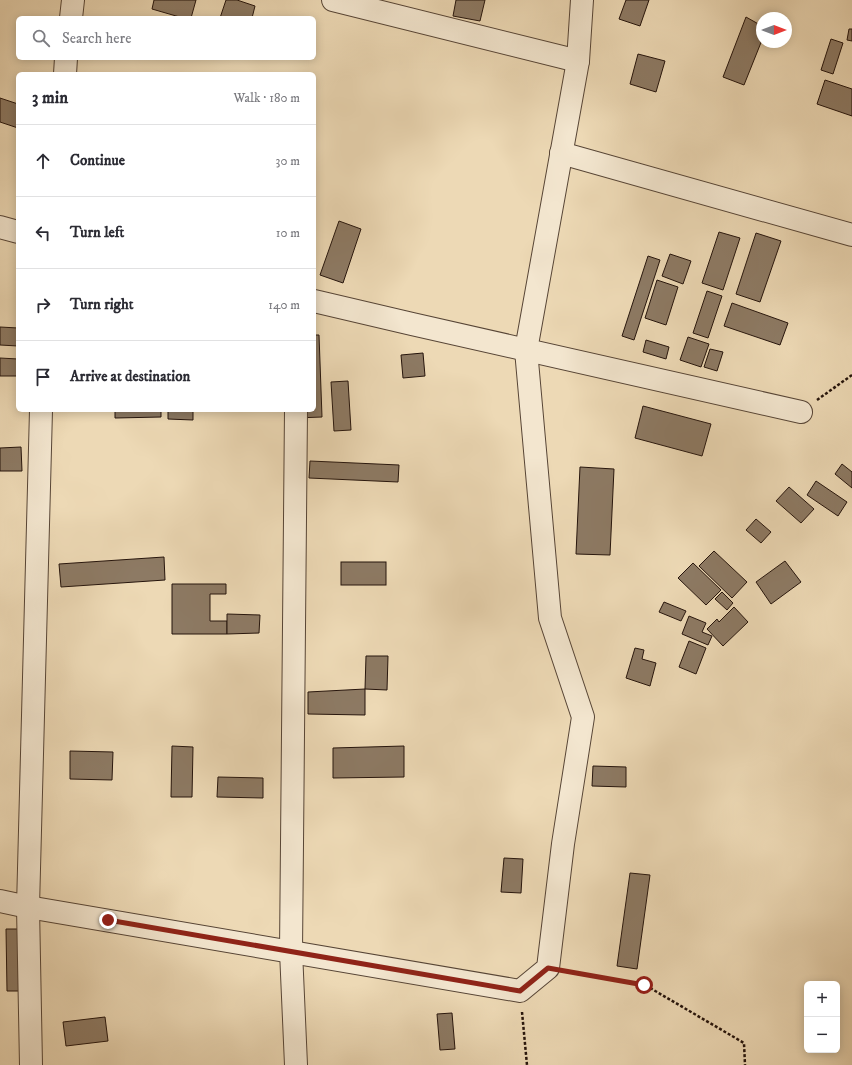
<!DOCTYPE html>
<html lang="en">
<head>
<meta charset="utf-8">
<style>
	:root { --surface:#fff; --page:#f7f7f7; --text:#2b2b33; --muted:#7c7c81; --line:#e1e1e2 }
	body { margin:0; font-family:"IM FELL DW Pica",serif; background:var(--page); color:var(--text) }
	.controls { position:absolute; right:12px; bottom:12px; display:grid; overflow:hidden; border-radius:6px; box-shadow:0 2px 10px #0003 }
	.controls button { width:36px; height:36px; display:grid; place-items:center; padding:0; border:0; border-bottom:1px solid var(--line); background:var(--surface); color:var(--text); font:20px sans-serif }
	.compass { position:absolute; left:756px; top:12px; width:36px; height:36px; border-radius:50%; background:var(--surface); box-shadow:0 2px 10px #0003; rotate:90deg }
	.stop { position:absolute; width:12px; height:12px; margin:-9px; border:3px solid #8f2418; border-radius:50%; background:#fff }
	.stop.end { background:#8f2418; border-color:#fff; box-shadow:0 1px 4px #0008 }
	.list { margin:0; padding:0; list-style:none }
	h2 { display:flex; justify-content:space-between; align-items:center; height:52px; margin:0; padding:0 16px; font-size:17px }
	h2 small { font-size:13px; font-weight:400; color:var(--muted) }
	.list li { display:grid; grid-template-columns:26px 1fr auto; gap:12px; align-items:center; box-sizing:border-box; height:72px; padding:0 16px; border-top:1px solid var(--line) }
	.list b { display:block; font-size:15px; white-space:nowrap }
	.list em { font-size:13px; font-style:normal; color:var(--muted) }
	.icon { flex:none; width:22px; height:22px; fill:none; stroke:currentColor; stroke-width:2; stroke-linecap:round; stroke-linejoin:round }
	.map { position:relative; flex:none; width:852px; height:1065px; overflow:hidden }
	.search { position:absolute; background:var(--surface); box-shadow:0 2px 10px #0003; left:16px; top:16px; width:300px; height:44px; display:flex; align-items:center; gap:10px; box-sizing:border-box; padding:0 14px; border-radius:6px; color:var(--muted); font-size:15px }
	.panel { position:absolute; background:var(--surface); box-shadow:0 2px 10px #0003; left:16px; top:72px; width:300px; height:340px; border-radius:6px }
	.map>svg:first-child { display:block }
	.building { fill:#8d7a64; stroke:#25140c }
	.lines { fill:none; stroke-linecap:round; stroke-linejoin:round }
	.street-casing { stroke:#574536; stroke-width:24 }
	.path { stroke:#25140c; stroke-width:2.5; stroke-dasharray:3 2; stroke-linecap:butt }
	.street { stroke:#f3e6cf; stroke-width:22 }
	.route { stroke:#8f2418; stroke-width:5 }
</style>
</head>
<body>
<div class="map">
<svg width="852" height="1065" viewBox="0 0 852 1065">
	<rect width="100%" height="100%" fill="#edd9b5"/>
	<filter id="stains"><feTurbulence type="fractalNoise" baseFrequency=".005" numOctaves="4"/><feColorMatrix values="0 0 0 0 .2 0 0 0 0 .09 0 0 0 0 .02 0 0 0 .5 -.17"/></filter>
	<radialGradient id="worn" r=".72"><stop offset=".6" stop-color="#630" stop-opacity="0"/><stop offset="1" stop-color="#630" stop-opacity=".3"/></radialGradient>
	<!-- building -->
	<g class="building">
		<path d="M 154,0 L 196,0 L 191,18 L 183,18 L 152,9 Z"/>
		<path d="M 226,0 L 237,0 L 255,6 L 252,18 L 220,18 Z"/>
		<path d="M 456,0 L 485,0 L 480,21 L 453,16 Z"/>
		<path d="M 626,0 L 649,0 L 640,26 L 619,19 Z"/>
		<path d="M 746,17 L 762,26 L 762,40 L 744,85 L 723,77 Z"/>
		<path d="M 849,29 L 852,29 L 852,41 L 847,40 Z"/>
		<path d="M 831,39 L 843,43 L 833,74 L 821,70 Z"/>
		<path d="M 638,54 L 665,61 L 656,92 L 630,84 Z"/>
		<path d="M 825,80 L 852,89 L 852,116 L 817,104 Z"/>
		<path d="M 0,98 L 18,104 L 18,128 L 0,122 Z"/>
		<path d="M 339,221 L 361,229 L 343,283 L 320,275 Z"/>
		<path d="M 719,232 L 740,238 L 723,290 L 702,283 Z"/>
		<path d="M 756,233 L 781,241 L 760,302 L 736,294 Z"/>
		<path d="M 670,254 L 691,261 L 683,284 L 662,276 Z"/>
		<path d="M 648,256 L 660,260 L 634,340 L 622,336 Z"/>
		<path d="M 657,280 L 678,287 L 666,325 L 645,318 Z"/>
		<path d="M 707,291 L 722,296 L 708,338 L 693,333 Z"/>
		<path d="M 732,303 L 788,323 L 780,345 L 724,326 Z"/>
		<path d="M 0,327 L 18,328 L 18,346 L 0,345 Z"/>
		<path d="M 314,335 L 319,335 L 322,417 L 295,418 L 295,410 L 314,410 Z"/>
		<path d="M 688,337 L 709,344 L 701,367 L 680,360 Z"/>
		<path d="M 646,340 L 669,347 L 666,359 L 643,352 Z"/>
		<path d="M 710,349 L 723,352 L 717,371 L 704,367 Z"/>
		<path d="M 423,353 L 425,376 L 403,378 L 401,355 Z"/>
		<path d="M 0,358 L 18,359 L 18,376 L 0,376 Z"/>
		<path d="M 348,381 L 351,430 L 334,431 L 331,382 Z"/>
		<path d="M 643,406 L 711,424 L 702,456 L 635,438 Z"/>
		<path d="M 115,410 L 161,410 L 161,417 L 115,418 Z"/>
		<path d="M 168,410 L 193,410 L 193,420 L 168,419 Z"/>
		<path d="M 21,447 L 22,471 L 0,471 L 0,448 Z"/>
		<path d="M 310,461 L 399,465 L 398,482 L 309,478 Z"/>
		<path d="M 842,464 L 852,472 L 852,488 L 835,474 Z"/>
		<path d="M 580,467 L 614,469 L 610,555 L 576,554 Z"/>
		<path d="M 816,481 L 847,502 L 838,516 L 807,495 Z"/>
		<path d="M 789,487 L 814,509 L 801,523 L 776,501 Z"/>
		<path d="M 756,519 L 771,532 L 761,543 L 746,530 Z"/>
		<path d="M 714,551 L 747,582 L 732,598 L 699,566 Z"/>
		<path d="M 164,557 L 165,580 L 61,587 L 59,564 Z"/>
		<path d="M 785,561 L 801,582 L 771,604 L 756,582 Z"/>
		<rect x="341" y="562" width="45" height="23"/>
		<path d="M 693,563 L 721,590 L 706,605 L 678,578 Z"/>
		<path d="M 172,584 L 226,584 L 226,594 L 210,594 L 210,621 L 227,621 L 227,634 L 172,634 Z"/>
		<path d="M 722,592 L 733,603 L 727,610 L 715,599 Z"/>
		<path d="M 664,602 L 686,611 L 681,621 L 659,612 Z"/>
		<path d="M 734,607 L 748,622 L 723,646 L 707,629 L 717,619 L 719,622 Z"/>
		<path d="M 227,614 L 260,615 L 259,633 L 227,634 Z"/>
		<path d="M 689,616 L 706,623 L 702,632 L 712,636 L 708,645 L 682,634 Z"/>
		<path d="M 689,641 L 706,648 L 696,674 L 679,667 Z"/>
		<path d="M 635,648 L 644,650 L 642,659 L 656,663 L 650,686 L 626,678 Z"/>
		<path d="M 366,656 L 388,656 L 387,690 L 365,689 Z"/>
		<path d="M 365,689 L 365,715 L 308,714 L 308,692 Z"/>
		<path d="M 172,746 L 193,747 L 192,797 L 171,797 Z"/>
		<path d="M 404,746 L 404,777 L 333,778 L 333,748 Z"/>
		<path d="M 70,751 L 113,752 L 112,780 L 70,779 Z"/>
		<path d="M 593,766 L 626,767 L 626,787 L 592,786 Z"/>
		<path d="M 218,777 L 263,778 L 263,798 L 217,797 Z"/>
		<path d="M 504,858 L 523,859 L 521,893 L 501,892 Z"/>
		<path d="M 630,873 L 650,875 L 637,969 L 617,966 Z"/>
		<path d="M 6,929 L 26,929 L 27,991 L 7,991 Z"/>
		<path d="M 452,1013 L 455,1049 L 440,1050 L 437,1014 Z"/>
		<path d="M 105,1017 L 108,1041 L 66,1046 L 63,1022 Z"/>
	</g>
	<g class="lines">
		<defs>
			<g id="street">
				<path d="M 333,0 L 578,61"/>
				<path d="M 71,18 L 73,0"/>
				<path d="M 65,74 L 66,58"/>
				<path d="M 561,153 L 852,235"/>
				<path d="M 0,227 L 18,232"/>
				<path d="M 314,301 L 412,324 L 801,412"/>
				<path d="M 0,901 L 28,907 L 520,991 L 548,968 L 563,844 L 583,717 L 550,618 L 526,350 L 578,61 L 582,0"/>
				<path d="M 31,1065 L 28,907 L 41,410"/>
				<path d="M 296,1065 L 291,951 L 296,410"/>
			</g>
		</defs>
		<!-- street casing -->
		<use href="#street" class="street-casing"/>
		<!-- path -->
		<g class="path">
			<path d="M 817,400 L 852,375"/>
			<path d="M 567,972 L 645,985 L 744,1043 L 745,1065"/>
			<path d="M 522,1012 L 527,1065"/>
		</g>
		<!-- street -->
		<use href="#street" class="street"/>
	</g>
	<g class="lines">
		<!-- route -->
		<path class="route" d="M 108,920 L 520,991 L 548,968 L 644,985"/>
	</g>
	<rect width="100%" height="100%" filter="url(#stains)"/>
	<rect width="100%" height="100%" fill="url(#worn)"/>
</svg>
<div class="controls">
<button>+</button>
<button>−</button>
</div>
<svg class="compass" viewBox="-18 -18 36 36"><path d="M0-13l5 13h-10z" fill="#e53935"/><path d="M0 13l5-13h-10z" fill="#7c7c81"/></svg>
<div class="stop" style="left:644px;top:985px"></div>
<div class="stop end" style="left:108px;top:920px"></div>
<div class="search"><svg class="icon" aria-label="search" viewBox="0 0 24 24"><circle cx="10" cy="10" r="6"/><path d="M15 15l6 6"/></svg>Search here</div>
<section class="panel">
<h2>3 min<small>Walk · 180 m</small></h2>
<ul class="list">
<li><svg class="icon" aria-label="ahead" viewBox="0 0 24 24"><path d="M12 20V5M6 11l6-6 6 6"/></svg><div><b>Continue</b></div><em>30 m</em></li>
<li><svg class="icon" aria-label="left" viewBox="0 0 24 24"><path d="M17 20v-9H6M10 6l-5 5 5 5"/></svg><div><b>Turn left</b></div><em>10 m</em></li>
<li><svg class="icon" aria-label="right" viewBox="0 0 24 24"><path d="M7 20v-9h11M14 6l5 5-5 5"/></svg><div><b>Turn right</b></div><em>140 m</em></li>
<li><svg class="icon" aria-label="arrive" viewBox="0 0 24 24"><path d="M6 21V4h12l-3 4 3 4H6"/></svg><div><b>Arrive at destination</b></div></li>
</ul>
</section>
</div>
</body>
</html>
